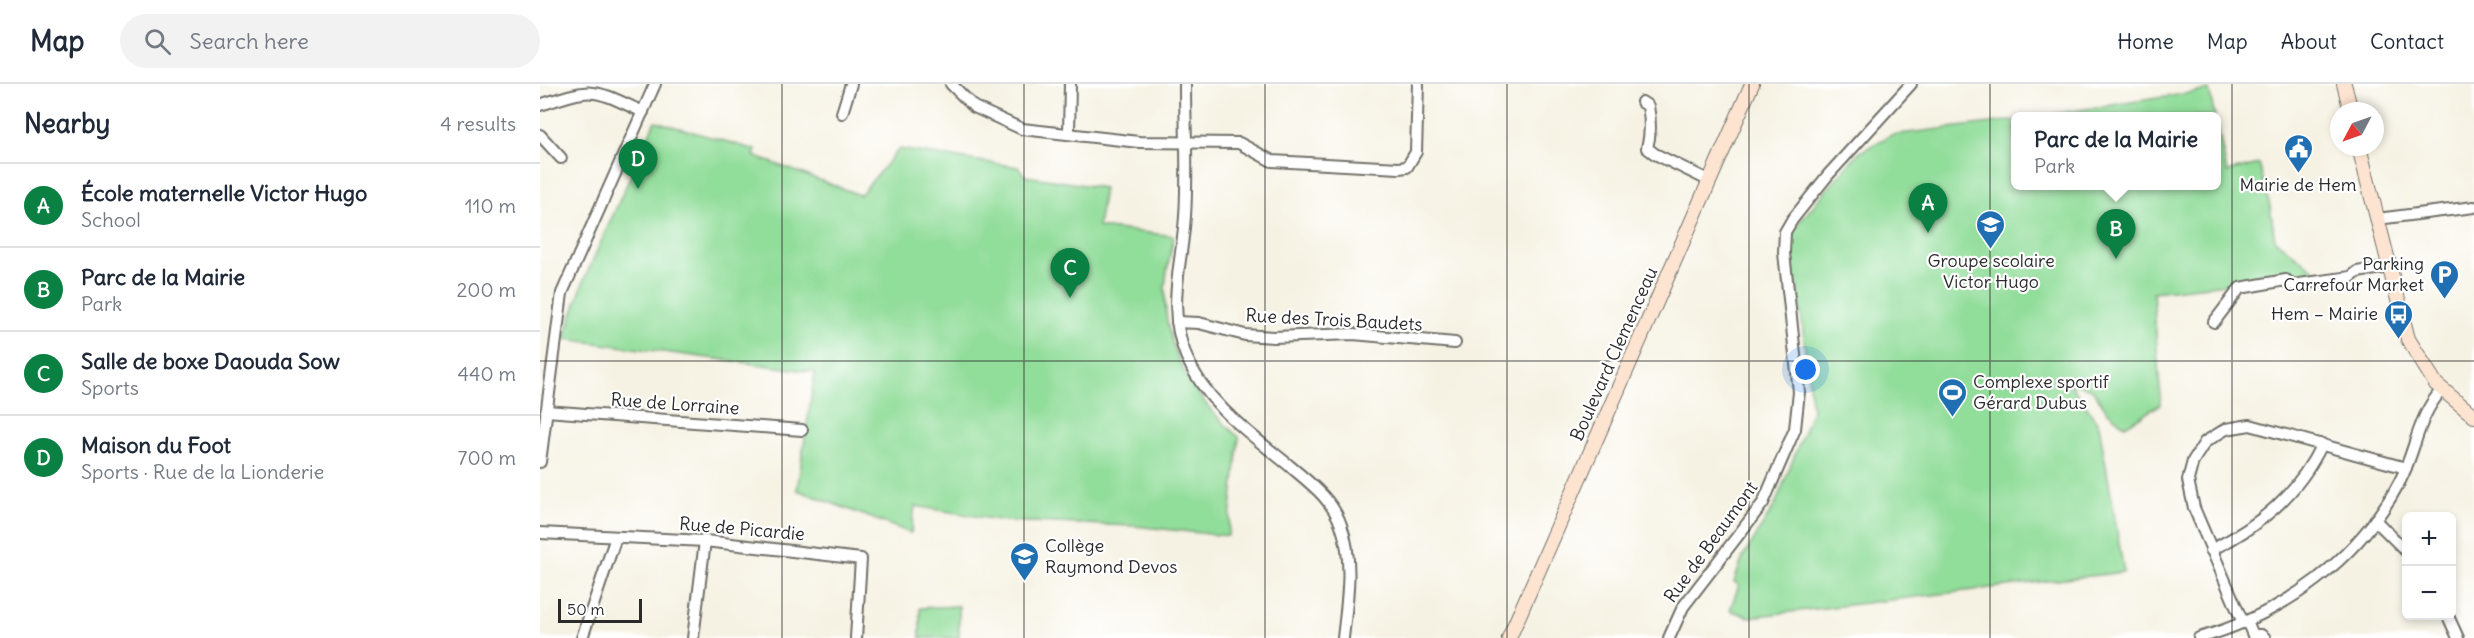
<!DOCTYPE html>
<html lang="en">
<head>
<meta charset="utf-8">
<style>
	:root { --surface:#fff; --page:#f2f2f3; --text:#1f2937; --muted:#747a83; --line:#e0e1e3; --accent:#0b8043 }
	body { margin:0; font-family:Delius,sans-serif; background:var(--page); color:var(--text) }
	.controls { position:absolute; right:18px; bottom:18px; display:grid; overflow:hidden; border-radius:9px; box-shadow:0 3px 9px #0003 }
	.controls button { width:54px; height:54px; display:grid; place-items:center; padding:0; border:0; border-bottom:2px solid var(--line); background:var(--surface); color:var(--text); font:30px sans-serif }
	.compass { position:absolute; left:1790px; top:18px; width:54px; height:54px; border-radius:50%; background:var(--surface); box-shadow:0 3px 9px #0003; rotate:229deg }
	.scale { position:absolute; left:18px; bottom:15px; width:84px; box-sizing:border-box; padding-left:6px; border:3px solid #2b2b2b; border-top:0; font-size:16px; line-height:21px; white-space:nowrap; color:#2b2b2b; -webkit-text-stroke:4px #fff; paint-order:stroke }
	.you { position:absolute; left:1266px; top:286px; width:21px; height:21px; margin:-15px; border:4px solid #fff; border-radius:50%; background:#1a73e8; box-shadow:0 0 0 9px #1a73e833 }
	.badge { display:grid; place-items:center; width:39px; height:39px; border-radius:50%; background:var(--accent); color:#fff; font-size:20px; font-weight:700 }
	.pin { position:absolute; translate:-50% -50px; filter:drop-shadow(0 2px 3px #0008) }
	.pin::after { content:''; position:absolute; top:32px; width:21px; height:18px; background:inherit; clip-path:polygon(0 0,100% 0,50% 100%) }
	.popup { position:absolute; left:1471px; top:28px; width:210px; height:78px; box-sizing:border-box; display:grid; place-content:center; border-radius:9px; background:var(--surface); filter:drop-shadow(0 2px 4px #0005); font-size:20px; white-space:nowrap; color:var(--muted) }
	.popup b { font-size:22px; color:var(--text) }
	.popup::after { content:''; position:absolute; left:50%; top:100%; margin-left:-12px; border:12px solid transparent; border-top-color:var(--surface) }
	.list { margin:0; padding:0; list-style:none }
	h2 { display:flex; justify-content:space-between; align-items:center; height:78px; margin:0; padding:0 24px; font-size:26px }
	h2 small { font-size:20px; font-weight:400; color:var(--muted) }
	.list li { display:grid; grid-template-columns:39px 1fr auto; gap:18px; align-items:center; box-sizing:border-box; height:84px; padding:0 24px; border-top:2px solid var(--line) }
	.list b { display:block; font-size:22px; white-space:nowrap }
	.list p { margin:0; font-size:20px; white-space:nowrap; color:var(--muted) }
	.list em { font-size:20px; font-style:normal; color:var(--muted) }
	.icon { flex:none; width:33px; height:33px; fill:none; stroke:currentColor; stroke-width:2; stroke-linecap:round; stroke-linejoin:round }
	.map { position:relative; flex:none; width:1934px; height:554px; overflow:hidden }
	header { display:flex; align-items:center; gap:36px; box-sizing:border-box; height:84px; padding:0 30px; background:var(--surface); border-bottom:2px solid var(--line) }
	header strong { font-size:28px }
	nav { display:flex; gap:33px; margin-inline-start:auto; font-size:21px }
	.search { width:420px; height:54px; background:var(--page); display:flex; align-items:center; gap:15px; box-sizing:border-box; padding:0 21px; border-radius:33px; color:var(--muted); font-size:22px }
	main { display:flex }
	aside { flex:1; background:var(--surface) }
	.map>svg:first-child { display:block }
	.green { fill:#91dd9a; stroke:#5e8462; stroke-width:1.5 }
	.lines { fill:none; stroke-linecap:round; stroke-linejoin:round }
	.street-casing { stroke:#72716b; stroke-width:14 }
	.secondary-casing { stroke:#72716b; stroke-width:16 }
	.street { stroke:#fff; stroke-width:10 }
	.secondary { stroke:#fde4d1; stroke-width:14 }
	.grid { fill:none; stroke:#2b2b2b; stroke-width:1.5; stroke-opacity:0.55 }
	.labels { text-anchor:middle; stroke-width:4.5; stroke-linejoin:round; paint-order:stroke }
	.poi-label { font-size:18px; fill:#2b2b2b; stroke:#fff }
	.street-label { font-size:18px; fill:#2b2b2b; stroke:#fff }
</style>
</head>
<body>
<header>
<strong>Map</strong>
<div class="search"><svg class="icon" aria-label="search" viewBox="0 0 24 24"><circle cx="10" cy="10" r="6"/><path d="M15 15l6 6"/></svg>Search here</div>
<nav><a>Home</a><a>Map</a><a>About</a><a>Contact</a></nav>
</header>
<main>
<aside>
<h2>Nearby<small>4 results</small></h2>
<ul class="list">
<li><span class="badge">A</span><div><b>École maternelle Victor Hugo</b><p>School</p></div><em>110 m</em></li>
<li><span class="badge">B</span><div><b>Parc de la Mairie</b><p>Park</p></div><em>200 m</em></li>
<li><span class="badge">C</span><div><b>Salle de boxe Daouda Sow</b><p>Sports</p></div><em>440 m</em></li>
<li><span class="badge">D</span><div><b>Maison du Foot</b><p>Sports · Rue de la Lionderie</p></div><em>700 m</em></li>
</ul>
</aside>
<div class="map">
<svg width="1934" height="554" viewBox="0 0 1934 554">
	<rect width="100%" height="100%" fill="#fff"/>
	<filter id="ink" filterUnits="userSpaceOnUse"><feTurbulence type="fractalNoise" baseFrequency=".0167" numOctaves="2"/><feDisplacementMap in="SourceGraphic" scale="12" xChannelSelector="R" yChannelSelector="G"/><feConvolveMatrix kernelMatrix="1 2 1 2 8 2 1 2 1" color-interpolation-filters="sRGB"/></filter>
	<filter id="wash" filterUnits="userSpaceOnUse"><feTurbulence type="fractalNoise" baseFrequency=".008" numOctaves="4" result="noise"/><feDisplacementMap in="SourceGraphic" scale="24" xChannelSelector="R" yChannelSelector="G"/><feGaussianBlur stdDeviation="1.35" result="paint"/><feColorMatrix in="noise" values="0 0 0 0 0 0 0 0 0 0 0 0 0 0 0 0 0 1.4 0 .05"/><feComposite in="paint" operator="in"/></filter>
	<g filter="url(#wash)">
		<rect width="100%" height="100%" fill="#f6f2e3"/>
		<!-- green -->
		<g class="green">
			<path d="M 1669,6 L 1675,32 L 1501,32 Z"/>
			<path d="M 1475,36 L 1476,102 L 1676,102 L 1677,41 L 1687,88 L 1719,80 L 1730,122 L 1735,156 L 1780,190 L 1613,208 L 1621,320 L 1585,342 L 1567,327 L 1552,305 L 1530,299 L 1559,341 L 1584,488 L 1209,533 L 1190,526 L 1199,501 L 1194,498 L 1203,473 L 1235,421 L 1272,327 L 1259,211 L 1247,159 L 1250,149 L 1318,69 L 1351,51 Z"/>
			<path d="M 115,37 L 216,66 L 214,72 L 320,111 L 359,65 L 478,83 L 485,92 L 564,104 L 558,143 L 634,152 C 631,170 625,188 625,207 C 624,267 654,315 699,353 L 688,452 L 594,442 L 465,437 L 375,422 L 371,449 L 257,406 L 275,288 L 24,255 L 44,196 Z"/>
			<path d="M 419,522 L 419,554 L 380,554 L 380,524 Z"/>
		</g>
	</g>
	<g filter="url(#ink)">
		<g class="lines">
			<defs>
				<g id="street">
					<path d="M 411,0 L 434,23 L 482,45 L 599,58 L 699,59 L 732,77 L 859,84 L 867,83 L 876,68 L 878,0"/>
					<path d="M 645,0 C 645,44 648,89 645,132 C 642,182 626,222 646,272 C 666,320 712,351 751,383 C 771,400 792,415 801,441 C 814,476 807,518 803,554"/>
					<path d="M 1102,18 L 1108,22 C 1111,37 1111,49 1107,64 L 1115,70 L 1170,97"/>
					<path d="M 0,21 C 55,3 51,4 103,28"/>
					<path d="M 302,29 L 311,0"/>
					<path d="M 529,49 L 530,0"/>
					<path d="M 0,51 L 21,74"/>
					<path d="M 1837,135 L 1934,123"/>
					<path d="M 637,238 L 659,239 L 705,251 L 733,253 L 813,250 L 915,259"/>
					<path d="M 1674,238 L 1700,204 L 1746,196 L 1752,201 L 1811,193 L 1817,188 L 1849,183"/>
					<path d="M 6,327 L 262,346"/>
					<path d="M 0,378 L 22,209 L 115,0"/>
					<path d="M 1835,436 L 1866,467"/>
					<path d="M 0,449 L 165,457 L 321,475 L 316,554"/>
					<path d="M 1671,466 C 1720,442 1758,410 1782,360"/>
					<path d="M 1908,532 L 1918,554"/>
					<path d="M 1707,537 L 1713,551"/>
					<path d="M 1703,539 L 1654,424 L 1648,396 L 1653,377 L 1665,358 L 1686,345 L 1710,341 L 1866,384"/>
					<path d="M 1713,551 L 1721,551 L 1725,554"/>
					<path d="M 42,554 L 76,453"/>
					<path d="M 153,554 L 165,457"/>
					<path d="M 1129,554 L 1143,523 L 1223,419 L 1255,345 L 1259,308 L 1244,169 L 1245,148 L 1252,136 L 1288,91 L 1371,0"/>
					<path d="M 1659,554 C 1744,530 1819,475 1860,397 C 1876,366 1878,331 1902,306"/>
				</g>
				<g id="secondary">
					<path d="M 1804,0 L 1811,27"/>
					<path d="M 1819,63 L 1868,255 L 1896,300 L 1934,332"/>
					<path d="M 969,554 L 1212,0"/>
				</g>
			</defs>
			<!-- street casing -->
			<use href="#street" class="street-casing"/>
			<!-- secondary casing -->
			<use href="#secondary" class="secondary-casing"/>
			<!-- street -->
			<use href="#street" class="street"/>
			<!-- secondary -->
			<use href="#secondary" class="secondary"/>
		</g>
	</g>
	<!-- grid -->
	<path class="grid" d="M 242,0 L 242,554M 484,0 L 484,554M 725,0 L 725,554M 967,0 L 967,554M 1209,0 L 1209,554M 1450,0 L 1450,554M 1692,0 L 1692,554M 0,277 L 1934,277"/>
	<!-- icons -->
	<defs>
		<symbol id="civic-pin" viewBox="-11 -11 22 30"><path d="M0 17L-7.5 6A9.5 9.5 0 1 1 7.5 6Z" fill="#1f6fb2" stroke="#fff"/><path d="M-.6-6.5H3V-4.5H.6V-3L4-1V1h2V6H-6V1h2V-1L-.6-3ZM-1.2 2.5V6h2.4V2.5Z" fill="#fff"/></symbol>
		<symbol id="school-pin" viewBox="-11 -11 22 30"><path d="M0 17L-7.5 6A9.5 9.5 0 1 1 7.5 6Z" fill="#1f6fb2" stroke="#fff"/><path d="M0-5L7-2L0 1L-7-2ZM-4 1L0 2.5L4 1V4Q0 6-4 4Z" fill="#fff"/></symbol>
		<symbol id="parking-pin" viewBox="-11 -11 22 30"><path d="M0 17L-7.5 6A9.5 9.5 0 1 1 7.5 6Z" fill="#1f6fb2" stroke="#fff"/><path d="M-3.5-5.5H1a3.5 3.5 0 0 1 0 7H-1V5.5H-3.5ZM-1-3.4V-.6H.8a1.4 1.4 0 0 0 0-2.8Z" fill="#fff"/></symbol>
		<symbol id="bus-pin" viewBox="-11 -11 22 30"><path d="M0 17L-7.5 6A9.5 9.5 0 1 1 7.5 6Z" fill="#1f6fb2" stroke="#fff"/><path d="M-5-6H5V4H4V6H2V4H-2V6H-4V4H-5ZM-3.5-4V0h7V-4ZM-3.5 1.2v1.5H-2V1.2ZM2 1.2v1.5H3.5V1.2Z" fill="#fff"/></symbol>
		<symbol id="stadium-pin" viewBox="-11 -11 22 30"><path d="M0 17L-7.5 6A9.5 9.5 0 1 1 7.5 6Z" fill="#1f6fb2" stroke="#fff"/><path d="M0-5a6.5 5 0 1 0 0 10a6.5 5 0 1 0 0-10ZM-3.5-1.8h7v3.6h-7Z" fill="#fff"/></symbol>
	</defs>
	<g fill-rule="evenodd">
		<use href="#civic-pin" x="1742" y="48" width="33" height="45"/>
		<use href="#school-pin" x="1434" y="124" width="33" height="45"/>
		<use href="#parking-pin" x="1888" y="174" width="33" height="45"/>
		<use href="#bus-pin" x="1842" y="214" width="33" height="45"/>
		<use href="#stadium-pin" x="1396" y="292" width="33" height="45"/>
		<use href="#school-pin" x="468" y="456" width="33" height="45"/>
	</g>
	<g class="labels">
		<!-- poi labels -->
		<g class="poi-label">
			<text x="1758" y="107">Mairie de Hem</text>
			<text x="1451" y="183">Groupe scolaire<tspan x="1451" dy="21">Victor Hugo</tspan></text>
			<text x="1884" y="186" text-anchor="end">Parking<tspan x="1884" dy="21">Carrefour Market</tspan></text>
			<text x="1838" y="236" text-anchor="end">Hem – Mairie</text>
			<text x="1433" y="304" text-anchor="start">Complexe sportif<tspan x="1433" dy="21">Gérard Dubus</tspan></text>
			<text x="505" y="468" text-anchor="start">Collège<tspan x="505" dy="21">Raymond Devos</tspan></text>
		</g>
		<!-- street labels -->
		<g class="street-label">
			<text transform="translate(794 236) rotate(3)" y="6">Rue des Trois Baudets</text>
			<text transform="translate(1074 270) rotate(-66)" y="6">Boulevard Clemenceau</text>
			<text transform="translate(135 320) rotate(4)" y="6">Rue de Lorraine</text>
			<text transform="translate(202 445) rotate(5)" y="6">Rue de Picardie</text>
			<text transform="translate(1171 458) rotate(-54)" y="6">Rue de Beaumont</text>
		</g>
	</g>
</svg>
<div class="controls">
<button>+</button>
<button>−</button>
</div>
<svg class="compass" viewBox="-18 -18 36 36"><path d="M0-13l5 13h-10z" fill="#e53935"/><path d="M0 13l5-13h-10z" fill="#747a83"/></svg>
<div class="scale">50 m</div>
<div class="you"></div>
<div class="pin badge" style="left:1388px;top:149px">A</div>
<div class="pin badge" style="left:1576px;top:175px">B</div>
<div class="popup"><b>Parc de la Mairie</b>Park</div>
<div class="pin badge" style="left:530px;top:214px">C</div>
<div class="pin badge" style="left:98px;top:105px">D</div>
</div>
</main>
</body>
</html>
